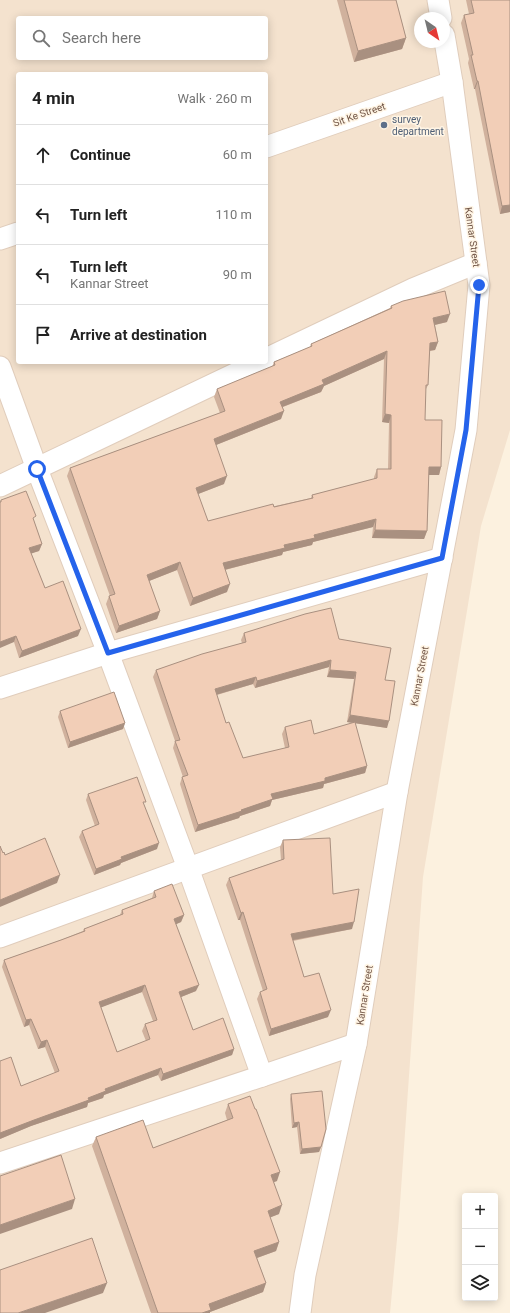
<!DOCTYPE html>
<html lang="en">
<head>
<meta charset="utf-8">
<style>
	:root { --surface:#fff; --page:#f6f6f6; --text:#222; --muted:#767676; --line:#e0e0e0 }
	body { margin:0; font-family:Roboto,sans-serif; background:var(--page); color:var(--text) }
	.controls { position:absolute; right:12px; bottom:12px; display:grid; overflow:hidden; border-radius:4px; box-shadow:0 2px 10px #0003 }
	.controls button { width:36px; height:36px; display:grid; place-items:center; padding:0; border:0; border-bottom:1px solid var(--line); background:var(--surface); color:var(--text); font:20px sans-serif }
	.compass { position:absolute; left:414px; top:12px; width:36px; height:36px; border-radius:50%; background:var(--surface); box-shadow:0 2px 10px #0003; rotate:145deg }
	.stop { position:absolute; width:12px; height:12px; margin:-9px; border:3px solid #2563eb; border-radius:50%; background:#fff }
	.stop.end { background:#2563eb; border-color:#fff; box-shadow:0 1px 4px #0008 }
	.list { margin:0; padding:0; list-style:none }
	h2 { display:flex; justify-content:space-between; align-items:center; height:52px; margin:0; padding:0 16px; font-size:17px }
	h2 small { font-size:13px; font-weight:400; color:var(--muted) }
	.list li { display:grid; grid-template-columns:26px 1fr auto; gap:12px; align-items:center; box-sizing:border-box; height:60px; padding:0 16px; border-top:1px solid var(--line) }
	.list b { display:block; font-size:15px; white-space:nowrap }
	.list p { margin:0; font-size:13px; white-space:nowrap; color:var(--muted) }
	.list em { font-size:13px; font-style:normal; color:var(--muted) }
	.icon { flex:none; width:22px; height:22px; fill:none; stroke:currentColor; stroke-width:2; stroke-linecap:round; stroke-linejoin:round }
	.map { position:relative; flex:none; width:510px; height:1313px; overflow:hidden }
	.search { position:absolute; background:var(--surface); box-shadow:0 2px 10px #0003; left:16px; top:16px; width:252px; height:44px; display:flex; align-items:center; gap:10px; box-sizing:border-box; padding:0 14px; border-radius:4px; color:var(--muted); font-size:15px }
	.panel { position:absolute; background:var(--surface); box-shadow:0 2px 10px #0003; left:16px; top:72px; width:252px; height:292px; border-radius:4px }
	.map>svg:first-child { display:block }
	.residential { fill:#f4e2ce; fill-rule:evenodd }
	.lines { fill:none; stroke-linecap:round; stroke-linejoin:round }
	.minor-casing { stroke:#e0cdbc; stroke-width:23 }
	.minor { stroke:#fff; stroke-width:21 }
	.wall { fill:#d0b19d; fill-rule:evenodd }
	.shaded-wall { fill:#a99080 }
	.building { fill:#f2ceb7; stroke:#a99080; fill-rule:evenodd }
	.route { stroke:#2563eb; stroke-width:5 }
	.service-dot { fill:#5c6f8a; stroke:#fff5e5; stroke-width:1.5 }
	.labels { text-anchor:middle; stroke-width:3; stroke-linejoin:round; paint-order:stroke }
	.street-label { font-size:10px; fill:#725647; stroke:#fff5e5 }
	.service-label { font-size:10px; fill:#4e5e75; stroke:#fff5e5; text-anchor:start }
</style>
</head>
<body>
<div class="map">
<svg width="510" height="1313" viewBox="0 0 510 1313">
	<rect width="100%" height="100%" fill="#fcf1df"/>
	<!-- residential -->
	<path class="residential" d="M 0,0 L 510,0 L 510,430 L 481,526 L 423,877 L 399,1218 L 390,1313 L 0,1313 ZM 18,18 L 266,18 L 266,58 L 18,58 ZM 420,18 L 444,18 L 444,42 L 420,42 ZM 18,74 L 266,74 L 266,362 L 18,362 Z"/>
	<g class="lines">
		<defs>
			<g id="minor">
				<path d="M 438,0 L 441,18"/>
				<path d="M 266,147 L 452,82"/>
				<path d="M 0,239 L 18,233"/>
				<path d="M 266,359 L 413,289 L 476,263"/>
				<path d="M 0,367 L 37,469 L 108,653 L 188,868 L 262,1076"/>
				<path d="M 0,486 L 260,362"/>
				<path d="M 0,688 L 108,653 L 442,558"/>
				<path d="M 0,937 L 397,792"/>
				<path d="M 0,1163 L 262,1076 L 356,1044"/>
				<path d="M 300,1313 L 305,1275 L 356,1044 L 397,792 L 466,430 L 479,285 L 452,82 L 444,35"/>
			</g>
		</defs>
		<!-- minor casing -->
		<use href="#minor" class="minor-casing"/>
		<!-- minor -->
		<use href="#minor" class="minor"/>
	</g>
	<!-- wall -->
	<g class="wall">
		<path d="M 337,0 L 396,0 L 406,38 L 402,49 L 354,62 Z"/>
		<path d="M 466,0 L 510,0 L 510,212 L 500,214 L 475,89 L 474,89 L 468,63 L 469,59 L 461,23 L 464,15 L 469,14 Z"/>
		<path d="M 391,306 L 447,322 L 435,325 L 438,342 L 435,350 L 430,351 L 428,385 L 425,391 L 425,420 L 441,467 L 439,475 L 429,475 L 427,531 L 424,539 L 372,538 L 373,527 L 313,542 L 312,545 L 283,552 L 282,555 L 225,570 L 227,592 L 190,606 L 177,570 L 149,581 L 160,611 L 157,619 L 116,633 L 106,604 L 109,596 L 110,596 L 67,476 L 70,468 L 220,413 L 214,397 L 217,389 L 272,367 L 274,362 L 310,347 L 311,344 L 390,308 ZM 384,359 L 382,422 L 389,423 L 388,469 L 377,469 L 374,477 L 374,479 L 312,495 L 311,498 L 208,521 L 198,494 L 224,484 L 216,445 L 281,419 L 283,407 L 321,392 L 324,386 Z"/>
		<path d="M 1,500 L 34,521 L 42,544 L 39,551 L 31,553 L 45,588 L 78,636 L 19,658 L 14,642 L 0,502 Z"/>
		<path d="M 244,633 L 339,639 L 385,680 L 387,728 L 355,723 L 367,766 L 365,773 L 324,784 L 323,788 L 272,800 L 270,806 L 240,816 L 239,818 L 195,832 L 180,784 L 182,777 L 183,777 L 173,748 L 175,741 L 153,677 L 156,670 L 242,643 L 241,640 ZM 329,667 L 327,677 L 354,679 L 347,722 L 353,723 L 314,734 L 285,727 L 282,734 L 285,748 L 243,758 L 226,723 L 217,695 L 253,684 L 255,688 Z"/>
		<path d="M 60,711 L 125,723 L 123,729 L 68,748 L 58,717 Z"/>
		<path d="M 88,794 L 144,805 L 157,849 L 121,863 L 120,865 L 94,875 L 79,837 L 82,831 L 95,826 L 86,800 Z"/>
		<path d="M 283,840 L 333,894 L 352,929 L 293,941 L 304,977 L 328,1017 L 269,1036 L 257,999 L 260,992 L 263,991 L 240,920 L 238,920 L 226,885 L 229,878 L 281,860 L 280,847 Z"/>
		<path d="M 154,891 L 184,915 L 181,922 L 176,924 L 196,991 L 181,997 L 193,1030 L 234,1049 L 232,1055 L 161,1081 L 158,1075 L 104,1095 L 103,1098 L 88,1103 L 87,1107 L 31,1126 L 0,1139 L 0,1061 L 21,1086 L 55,1073 L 45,1047 L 38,1049 L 29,1025 L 24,1027 L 2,967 L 4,960 L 61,940 L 83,931 L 84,929 L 120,915 L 122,910 L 152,898 ZM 142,992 L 153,1021 L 145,1024 L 142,1031 L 146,1041 L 117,1052 L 101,1007 Z"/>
		<path d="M 291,1094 L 321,1147 L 319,1152 L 300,1154 L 297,1127 L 292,1128 L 290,1099 Z"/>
		<path d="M 228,1104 L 277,1181 L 274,1182 L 279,1214 L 270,1217 L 279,1242 L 276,1251 L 257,1258 L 266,1283 L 263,1292 L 210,1312 L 210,1313 L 151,1313 L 92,1146 L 96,1137 L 153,1148 L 227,1120 L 225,1113 Z"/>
	</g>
	<!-- shaded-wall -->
	<g class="shaded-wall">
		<path d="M 406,38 L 402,49 L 354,62 L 358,51 Z"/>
		<path d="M 477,81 L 478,81 L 475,89 L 474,89 Z"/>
		<path d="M 510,205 L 510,212 L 500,214 L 502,206 Z"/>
		<path d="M 450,314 L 447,322 L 430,326 L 433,318 Z"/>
		<path d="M 438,342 L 435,350 L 427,351 L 430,343 Z"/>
		<path d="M 387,351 L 384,359 L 324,386 L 321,392 L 277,409 L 280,402 L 322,380 Z"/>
		<path d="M 284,411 L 281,419 L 211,447 L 214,439 Z"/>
		<path d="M 385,414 L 391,415 L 389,423 L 382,422 Z"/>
		<path d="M 429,467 L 441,467 L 439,475 L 426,475 Z"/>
		<path d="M 227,476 L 224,484 L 193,496 L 196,488 Z"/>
		<path d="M 376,519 L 373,527 L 313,542 L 312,545 L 283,552 L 282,555 L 220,571 L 223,563 L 284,545 L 314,535 Z"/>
		<path d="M 375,530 L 427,531 L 424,539 L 372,538 Z"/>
		<path d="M 42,544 L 39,551 L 27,555 L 29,548 Z"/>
		<path d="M 180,562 L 177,570 L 144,583 L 147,575 Z"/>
		<path d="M 230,584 L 227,592 L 190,606 L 193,598 Z"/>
		<path d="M 160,611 L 157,619 L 116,633 L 119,626 Z"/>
		<path d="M 81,629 L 78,636 L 19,658 L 22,651 Z"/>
		<path d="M 16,636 L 14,642 L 0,648 L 0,642 Z"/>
		<path d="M 331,660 L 329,667 L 255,688 L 257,681 Z"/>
		<path d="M 330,670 L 356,672 L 354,679 L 327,677 Z"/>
		<path d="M 256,677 L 253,684 L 212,696 L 215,689 Z"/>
		<path d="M 350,715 L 389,721 L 387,728 L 347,722 Z"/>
		<path d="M 125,723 L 123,729 L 68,748 L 70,742 Z"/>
		<path d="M 367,766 L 365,773 L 324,784 L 323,788 L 272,800 L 270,806 L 240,816 L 239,818 L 195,832 L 198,825 L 241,810 L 271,794 L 325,778 Z"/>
		<path d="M 159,843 L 157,849 L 121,863 L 120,865 L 94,875 L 96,869 L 121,857 Z"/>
		<path d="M 60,875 L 57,883 L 0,907 L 0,900 Z"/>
		<path d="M 243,912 L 240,920 L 238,920 L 241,913 Z"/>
		<path d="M 184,915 L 181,922 L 172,926 L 174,919 Z"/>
		<path d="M 354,922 L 352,929 L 288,941 L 291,934 Z"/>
		<path d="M 145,985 L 142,992 L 97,1009 L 99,1002 Z"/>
		<path d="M 199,985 L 196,991 L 176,999 L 179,992 Z"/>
		<path d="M 331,1010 L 328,1017 L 269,1036 L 271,1029 Z"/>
		<path d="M 31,1019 L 29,1025 L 24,1027 L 26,1020 Z"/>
		<path d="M 47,1040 L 45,1047 L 38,1049 L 41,1042 Z"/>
		<path d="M 234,1049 L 232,1055 L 161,1081 L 163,1074 Z"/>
		<path d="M 161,1068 L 158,1075 L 104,1095 L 103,1098 L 88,1103 L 87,1107 L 31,1126 L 0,1139 L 0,1133 L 88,1098 L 105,1089 Z"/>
		<path d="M 299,1122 L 297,1127 L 292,1128 L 294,1123 Z"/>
		<path d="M 321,1147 L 319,1152 L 300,1154 L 302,1149 Z"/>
		<path d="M 280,1172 L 277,1181 L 268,1184 L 271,1175 Z"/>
		<path d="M 75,1199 L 72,1209 L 0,1234 L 0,1225 Z"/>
		<path d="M 282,1205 L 279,1214 L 264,1220 L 268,1211 Z"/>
		<path d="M 279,1242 L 276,1251 L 251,1260 L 254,1251 Z"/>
		<path d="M 107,1283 L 103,1293 L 45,1313 L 18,1313 Z"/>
		<path d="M 266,1283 L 263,1292 L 210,1312 L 210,1313 L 202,1313 L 209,1304 Z"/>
	</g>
	<!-- building -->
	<g class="building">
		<path d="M 344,0 L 396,0 L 406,38 L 358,51 Z"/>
		<path d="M 471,0 L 510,0 L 510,205 L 502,206 L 478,81 L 477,81 L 471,55 L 473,55 L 464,15 L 474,13 Z"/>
		<path d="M 445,291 L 450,314 L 433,318 L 438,342 L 430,343 L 428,385 L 426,385 L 425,420 L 442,420 L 441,467 L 429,467 L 427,531 L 375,530 L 376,519 L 314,535 L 315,538 L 284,545 L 285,548 L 223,563 L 230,584 L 193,598 L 180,562 L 147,575 L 160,611 L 119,626 L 109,596 L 115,594 L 70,468 L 225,411 L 217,389 L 275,365 L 274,362 L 312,346 L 311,344 L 392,308 L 391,306 L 403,301 ZM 387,351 L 385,414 L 391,415 L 391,469 L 377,469 L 377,478 L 312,495 L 313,498 L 274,507 L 273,504 L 208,521 L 196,488 L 227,476 L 214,439 L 284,411 L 280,402 L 324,384 L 322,380 Z"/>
		<path d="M 26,491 L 36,516 L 33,518 L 42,544 L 29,548 L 45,588 L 63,581 L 81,629 L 22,651 L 16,636 L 0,642 L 0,502 L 1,502 L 1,500 Z"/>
		<path d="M 331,608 L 339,639 L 391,648 L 385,680 L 395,681 L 389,721 L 350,715 L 356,672 L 330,670 L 331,660 L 257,681 L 256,677 L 215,689 L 226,723 L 229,722 L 243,758 L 289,747 L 285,727 L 311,720 L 314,734 L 355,722 L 367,766 L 325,778 L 325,781 L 271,794 L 273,799 L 241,810 L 242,811 L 198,825 L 182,777 L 188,775 L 175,741 L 180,740 L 156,670 L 202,654 L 246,642 L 244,633 L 305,614 Z"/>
		<path d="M 114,692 L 125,723 L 70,742 L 60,711 Z"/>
		<path d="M 137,777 L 146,802 L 143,802 L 159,843 L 121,857 L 122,859 L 96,869 L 82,831 L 99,824 L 88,794 Z"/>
		<path d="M 45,838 L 60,875 L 0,900 L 0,846 L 3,853 L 4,852 L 5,855 Z"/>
		<path d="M 330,838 L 333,894 L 359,889 L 354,922 L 291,934 L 304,977 L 319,973 L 331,1010 L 271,1029 L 260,992 L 267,989 L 243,912 L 241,913 L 229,878 L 284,859 L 283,840 Z"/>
		<path d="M 172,884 L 184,915 L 174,919 L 199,985 L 179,992 L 193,1030 L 223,1018 L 234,1049 L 163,1074 L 161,1068 L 105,1089 L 106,1091 L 88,1098 L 89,1100 L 34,1120 L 0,1133 L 0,1061 L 11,1057 L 21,1086 L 59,1071 L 47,1040 L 41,1042 L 31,1019 L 26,1020 L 4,960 L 61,940 L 85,931 L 84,929 L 123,914 L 122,910 L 156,897 L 154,891 ZM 145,985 L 157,1020 L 145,1024 L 150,1039 L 117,1052 L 99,1002 Z"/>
		<path d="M 322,1091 L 326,1129 L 321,1147 L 302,1149 L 299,1122 L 294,1123 L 291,1094 Z"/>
		<path d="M 250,1096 L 255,1109 L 256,1109 L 280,1172 L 271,1175 L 282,1205 L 268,1211 L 279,1242 L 254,1251 L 266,1283 L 209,1304 L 211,1310 L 202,1313 L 158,1313 L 96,1137 L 143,1120 L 153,1148 L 233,1118 L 228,1104 Z"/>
		<path d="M 61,1155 L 75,1199 L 0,1225 L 0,1176 Z"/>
		<path d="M 92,1238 L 107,1283 L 18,1313 L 0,1313 L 0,1270 Z"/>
	</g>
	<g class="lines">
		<!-- route -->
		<path class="route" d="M 37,469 L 108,653 L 442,558 L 466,430 L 479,285"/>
	</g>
	<!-- markers -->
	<circle class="service-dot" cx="384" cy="125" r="4"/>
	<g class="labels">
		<!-- street labels -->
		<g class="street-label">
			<text transform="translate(359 114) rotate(-19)" y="4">Sit Ke Street</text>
			<text transform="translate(473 237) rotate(82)" y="4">Kannar Street</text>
			<text transform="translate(419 676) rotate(-79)" y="4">Kannar Street</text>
			<text transform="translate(364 995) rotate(-81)" y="4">Kannar Street</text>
		</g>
		<!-- service labels -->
		<g class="service-label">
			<text x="392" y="123">survey<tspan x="392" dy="12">department</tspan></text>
		</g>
	</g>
</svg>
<div class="controls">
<button>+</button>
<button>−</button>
<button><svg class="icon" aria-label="layers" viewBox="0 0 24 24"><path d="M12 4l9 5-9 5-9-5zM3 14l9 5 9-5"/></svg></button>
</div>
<svg class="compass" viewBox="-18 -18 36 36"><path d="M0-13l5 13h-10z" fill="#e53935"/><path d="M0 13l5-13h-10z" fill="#767676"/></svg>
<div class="stop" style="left:37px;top:469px"></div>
<div class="stop end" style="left:479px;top:285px"></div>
<div class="search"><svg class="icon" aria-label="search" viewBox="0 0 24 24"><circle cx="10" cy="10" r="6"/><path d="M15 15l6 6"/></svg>Search here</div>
<section class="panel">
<h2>4 min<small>Walk · 260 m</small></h2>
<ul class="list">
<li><svg class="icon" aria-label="ahead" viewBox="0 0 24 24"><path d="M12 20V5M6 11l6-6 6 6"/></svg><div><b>Continue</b></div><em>60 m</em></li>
<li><svg class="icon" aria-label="left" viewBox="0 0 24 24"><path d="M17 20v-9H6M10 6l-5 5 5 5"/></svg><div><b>Turn left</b></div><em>110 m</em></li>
<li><svg class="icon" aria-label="left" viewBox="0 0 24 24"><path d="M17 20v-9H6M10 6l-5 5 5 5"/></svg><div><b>Turn left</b><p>Kannar Street</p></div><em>90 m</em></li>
<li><svg class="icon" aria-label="arrive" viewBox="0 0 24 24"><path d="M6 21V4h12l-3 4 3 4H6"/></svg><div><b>Arrive at destination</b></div></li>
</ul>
</section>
</div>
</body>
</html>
